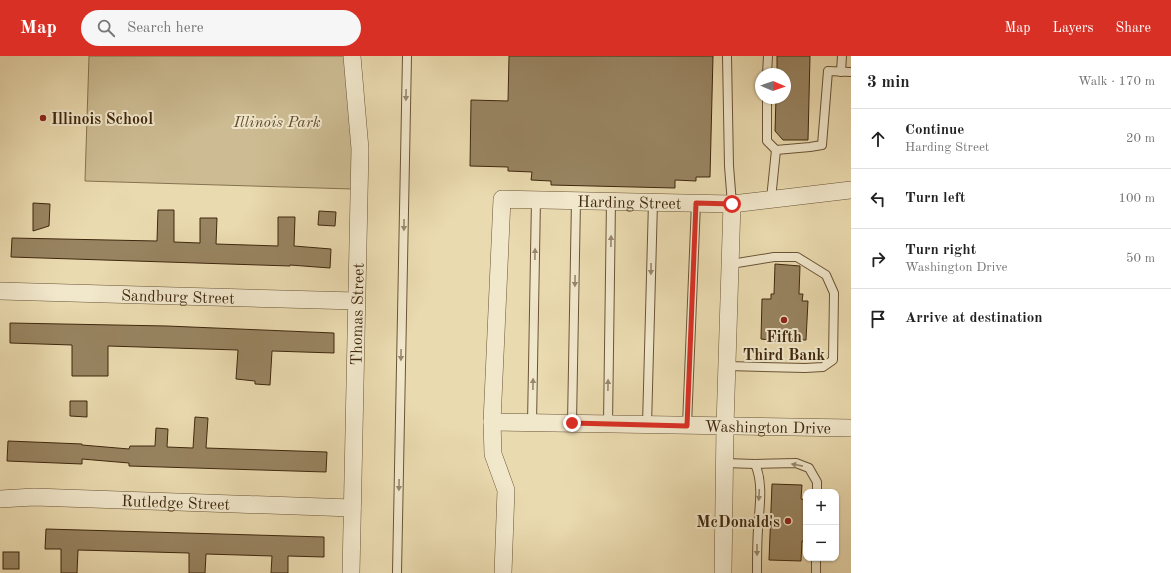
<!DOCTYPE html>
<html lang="en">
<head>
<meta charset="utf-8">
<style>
	:root { --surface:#fff; --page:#f6f6f6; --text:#222; --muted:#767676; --line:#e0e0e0; --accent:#d93025 }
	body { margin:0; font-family:"Old Standard TT",serif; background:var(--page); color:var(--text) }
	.controls { position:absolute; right:12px; bottom:12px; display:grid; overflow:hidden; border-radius:8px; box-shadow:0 1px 3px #0004 }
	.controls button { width:36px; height:36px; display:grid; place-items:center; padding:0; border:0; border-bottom:1px solid var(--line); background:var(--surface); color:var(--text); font:20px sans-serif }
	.compass { position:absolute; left:755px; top:12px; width:36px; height:36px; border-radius:50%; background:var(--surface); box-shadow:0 1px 3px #0004; rotate:92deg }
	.stop { position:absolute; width:12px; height:12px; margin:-9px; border:3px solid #d93025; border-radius:50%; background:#fff }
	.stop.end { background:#d93025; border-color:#fff; box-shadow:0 1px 4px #0008 }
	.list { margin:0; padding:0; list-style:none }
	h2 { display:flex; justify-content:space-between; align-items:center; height:52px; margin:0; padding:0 16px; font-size:17px }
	h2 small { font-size:13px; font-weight:400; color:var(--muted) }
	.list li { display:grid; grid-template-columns:26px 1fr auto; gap:12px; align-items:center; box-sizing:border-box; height:60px; padding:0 16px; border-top:1px solid var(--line) }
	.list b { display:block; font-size:15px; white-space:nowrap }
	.list p { margin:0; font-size:13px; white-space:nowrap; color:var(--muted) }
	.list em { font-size:13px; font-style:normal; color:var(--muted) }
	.icon { flex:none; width:22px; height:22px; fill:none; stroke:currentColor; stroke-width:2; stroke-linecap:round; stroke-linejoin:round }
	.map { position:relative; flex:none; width:851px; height:517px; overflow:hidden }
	header { display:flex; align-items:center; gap:24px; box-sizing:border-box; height:56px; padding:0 20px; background:var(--accent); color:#fff }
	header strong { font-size:19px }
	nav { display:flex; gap:22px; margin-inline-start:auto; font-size:14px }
	.search { width:280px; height:36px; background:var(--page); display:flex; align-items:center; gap:10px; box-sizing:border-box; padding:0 14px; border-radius:22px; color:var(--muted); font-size:15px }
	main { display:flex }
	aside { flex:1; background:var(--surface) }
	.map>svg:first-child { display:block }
	.green { fill:#cdbc93; stroke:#867250 }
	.building { fill:#988461; stroke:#3f270d }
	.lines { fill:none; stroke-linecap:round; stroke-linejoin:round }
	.lane-casing { stroke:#6a5436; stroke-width:10 }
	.street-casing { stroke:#6a5436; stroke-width:18 }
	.lane { stroke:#f1e7cb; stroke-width:8 }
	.street { stroke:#f1e7cb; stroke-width:17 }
	.oneway { fill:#98876c }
	.route { stroke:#d93025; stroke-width:5 }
	.poi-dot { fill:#8f2418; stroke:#f1e7cb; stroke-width:1.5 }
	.labels { text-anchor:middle; stroke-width:4; stroke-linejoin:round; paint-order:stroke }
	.poi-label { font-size:16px; font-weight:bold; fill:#3f270d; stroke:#f1e7cb; text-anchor:start }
	.park-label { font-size:16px; font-style:italic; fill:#624c2e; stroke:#f1e7cb }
	.street-label { font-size:16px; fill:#3f270d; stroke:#f1e7cb }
</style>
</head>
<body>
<header>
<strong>Map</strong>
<div class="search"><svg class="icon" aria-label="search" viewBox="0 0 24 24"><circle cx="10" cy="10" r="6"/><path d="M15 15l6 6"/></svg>Search here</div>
<nav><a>Map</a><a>Layers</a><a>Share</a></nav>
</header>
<main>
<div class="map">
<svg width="851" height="517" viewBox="0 0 851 517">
	<rect width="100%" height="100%" fill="#eadaaf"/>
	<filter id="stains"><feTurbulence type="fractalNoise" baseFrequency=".005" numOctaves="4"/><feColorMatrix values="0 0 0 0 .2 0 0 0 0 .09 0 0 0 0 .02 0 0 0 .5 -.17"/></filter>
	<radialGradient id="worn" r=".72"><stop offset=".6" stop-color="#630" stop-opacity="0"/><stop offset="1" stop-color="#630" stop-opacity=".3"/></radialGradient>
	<!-- green -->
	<path class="green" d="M 89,0 L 345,0 L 353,70 L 352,133 L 85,125 Z"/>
	<!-- building -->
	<g class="building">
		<path d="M 509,0 L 713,0 L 710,121 L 696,121 L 696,125 L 675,124 L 675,132 L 551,129 L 551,125 L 531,124 L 532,116 L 508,115 L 508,111 L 470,110 L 471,44 L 508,45 Z"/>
		<path d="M 777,0 L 810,0 L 808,84 L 783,84 L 775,75 L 776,42 L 785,42 L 785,18 L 777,18 Z"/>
		<path d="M 33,147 L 50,148 L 49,170 L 33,175 Z"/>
		<path d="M 158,154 L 174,154 L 174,186 L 200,187 L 200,162 L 217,162 L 216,188 L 278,190 L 278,161 L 295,161 L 294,190 L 331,193 L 330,212 L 290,209 L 290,210 L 11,201 L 12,182 L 157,185 Z"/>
		<path d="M 319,155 L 336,156 L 335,170 L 318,169 Z"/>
		<path d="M 775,208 L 800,210 L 799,238 L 803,238 L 802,245 L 808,245 L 806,284 L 795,284 L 795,286 L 769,285 L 769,284 L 761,283 L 762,243 L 771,243 L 771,238 L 774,238 Z"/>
		<path d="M 10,267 L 167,270 L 334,277 L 334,297 L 272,295 L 270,329 L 255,328 L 255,325 L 236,323 L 238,294 L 108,290 L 108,320 L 72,320 L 72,289 L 10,287 Z"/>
		<path d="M 70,345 L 87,345 L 87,361 L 70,360 Z"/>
		<path d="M 195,361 L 208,362 L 206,392 L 327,396 L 326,416 L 129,410 L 129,407 L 82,403 L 82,408 L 7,405 L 8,385 L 82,388 L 82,389 L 129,393 L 130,390 L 155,390 L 156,372 L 168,373 L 167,391 L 193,392 Z"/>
		<path d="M 772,428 L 802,429 L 801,443 L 806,444 L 806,486 L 802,485 L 801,505 L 769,504 Z"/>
		<path d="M 46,473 L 324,481 L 324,501 L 288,500 L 288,517 L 271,517 L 272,500 L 206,498 L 205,517 L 189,517 L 189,497 L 78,494 L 77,517 L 61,517 L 61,493 L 45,493 Z"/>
		<rect x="3" y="496" width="16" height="17"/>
	</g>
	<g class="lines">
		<defs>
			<g id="lane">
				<path d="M 727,0 L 729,110 L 732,148"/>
				<path d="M 841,16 L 842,0"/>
				<path d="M 767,18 L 768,0"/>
				<path d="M 767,42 L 767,85 L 776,94"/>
				<path d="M 771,143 L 776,94 L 810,91 L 822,89 L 828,15 L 851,16"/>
				<path d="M 727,310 L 805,312 L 823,311 L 833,304 L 834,237 L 826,219 L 797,201 L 774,201 L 731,208"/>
				<path d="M 532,367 L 536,143"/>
				<path d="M 572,367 L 576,144"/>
				<path d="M 608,368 L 611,145"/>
				<path d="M 647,369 L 653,146"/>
				<path d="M 687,369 L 696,147"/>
				<path d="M 725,407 L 755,408 L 796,407 L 809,412 L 817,426 L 817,436"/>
				<path d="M 755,408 C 764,428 759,453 758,473 C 757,488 757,502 757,517"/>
				<path d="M 397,517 L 407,0"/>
				<path d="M 816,517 L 816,502"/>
			</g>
			<g id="street">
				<path id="s1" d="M 0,235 L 356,245"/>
				<path id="s2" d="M 492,366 L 851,372"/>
				<path id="s3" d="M 0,443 L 34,441 L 352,452"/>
				<path id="s4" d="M 351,517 L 360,93 L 352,0"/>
				<path id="s5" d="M 503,517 L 506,434 L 493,398 L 492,366 L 502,143 L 732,148 L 851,134"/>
				<path d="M 723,517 L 725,370 L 732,148"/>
			</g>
		</defs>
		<!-- lane casing -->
		<use href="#lane" class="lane-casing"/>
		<!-- street casing -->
		<use href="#street" class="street-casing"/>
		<!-- lane -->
		<use href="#lane" class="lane"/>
		<!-- street -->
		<use href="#street" class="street"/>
	</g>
	<!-- one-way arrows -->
	<defs><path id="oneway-solid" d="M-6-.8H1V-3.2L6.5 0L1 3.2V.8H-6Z"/></defs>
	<g class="oneway">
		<use href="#oneway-solid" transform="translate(406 39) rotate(91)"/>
		<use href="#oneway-solid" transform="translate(404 169) rotate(91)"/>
		<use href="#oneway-solid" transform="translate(611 185) rotate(-89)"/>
		<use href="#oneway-solid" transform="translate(535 198) rotate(-89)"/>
		<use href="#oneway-solid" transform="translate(651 213) rotate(91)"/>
		<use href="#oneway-solid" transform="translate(575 225) rotate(91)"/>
		<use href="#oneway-solid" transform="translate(401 299) rotate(91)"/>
		<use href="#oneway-solid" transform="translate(533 328) rotate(-89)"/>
		<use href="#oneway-solid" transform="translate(608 329) rotate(-89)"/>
		<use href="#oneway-solid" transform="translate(797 409) rotate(-169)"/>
		<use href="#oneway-solid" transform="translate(399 429) rotate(91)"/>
		<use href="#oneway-solid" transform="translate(759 439) rotate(93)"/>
		<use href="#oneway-solid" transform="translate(757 494) rotate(90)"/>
	</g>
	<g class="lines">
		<!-- route -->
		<path class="route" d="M 572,367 L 687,370 L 696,147 L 732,148"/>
	</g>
	<!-- markers -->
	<g class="poi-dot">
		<circle cx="43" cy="62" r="4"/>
		<circle cx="784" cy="264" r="4"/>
		<circle cx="788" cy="465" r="4"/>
	</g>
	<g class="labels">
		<!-- poi labels -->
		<g class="poi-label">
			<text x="51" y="68">Illinois School</text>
			<text x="784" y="286" text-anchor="middle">Fifth<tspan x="784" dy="18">Third Bank</tspan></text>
			<text x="780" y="471" text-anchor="end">McDonald's</text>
		</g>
		<!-- park labels -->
		<g class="park-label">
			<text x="277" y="71">Illinois Park</text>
		</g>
		<!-- street labels -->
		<g class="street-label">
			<text dy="6" stroke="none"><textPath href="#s5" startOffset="504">Harding Street</textPath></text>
			<text dy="6" stroke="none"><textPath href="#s1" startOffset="178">Sandburg Street</textPath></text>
			<text dy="6" stroke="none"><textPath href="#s4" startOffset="259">Thomas Street</textPath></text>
			<text dy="6" stroke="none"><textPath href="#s2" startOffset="276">Washington Drive</textPath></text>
			<text dy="6" stroke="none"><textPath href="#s3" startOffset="176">Rutledge Street</textPath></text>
		</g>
	</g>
	<rect width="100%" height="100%" filter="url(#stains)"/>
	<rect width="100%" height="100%" fill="url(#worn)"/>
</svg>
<div class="controls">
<button>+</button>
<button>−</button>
</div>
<svg class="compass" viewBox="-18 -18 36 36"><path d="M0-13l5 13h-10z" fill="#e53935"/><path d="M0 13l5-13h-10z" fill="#767676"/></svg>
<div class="stop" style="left:732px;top:148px"></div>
<div class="stop end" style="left:572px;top:367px"></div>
</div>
<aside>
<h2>3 min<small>Walk · 170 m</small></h2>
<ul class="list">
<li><svg class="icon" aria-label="ahead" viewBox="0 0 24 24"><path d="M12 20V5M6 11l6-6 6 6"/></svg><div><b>Continue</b><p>Harding Street</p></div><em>20 m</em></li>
<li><svg class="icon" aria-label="left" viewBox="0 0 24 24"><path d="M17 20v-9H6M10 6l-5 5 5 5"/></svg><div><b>Turn left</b></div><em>100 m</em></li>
<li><svg class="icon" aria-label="right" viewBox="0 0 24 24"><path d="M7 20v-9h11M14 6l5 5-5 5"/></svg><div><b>Turn right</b><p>Washington Drive</p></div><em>50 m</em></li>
<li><svg class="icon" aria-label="arrive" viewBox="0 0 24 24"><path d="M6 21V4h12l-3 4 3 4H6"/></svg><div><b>Arrive at destination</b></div></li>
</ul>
</aside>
</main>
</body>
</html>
